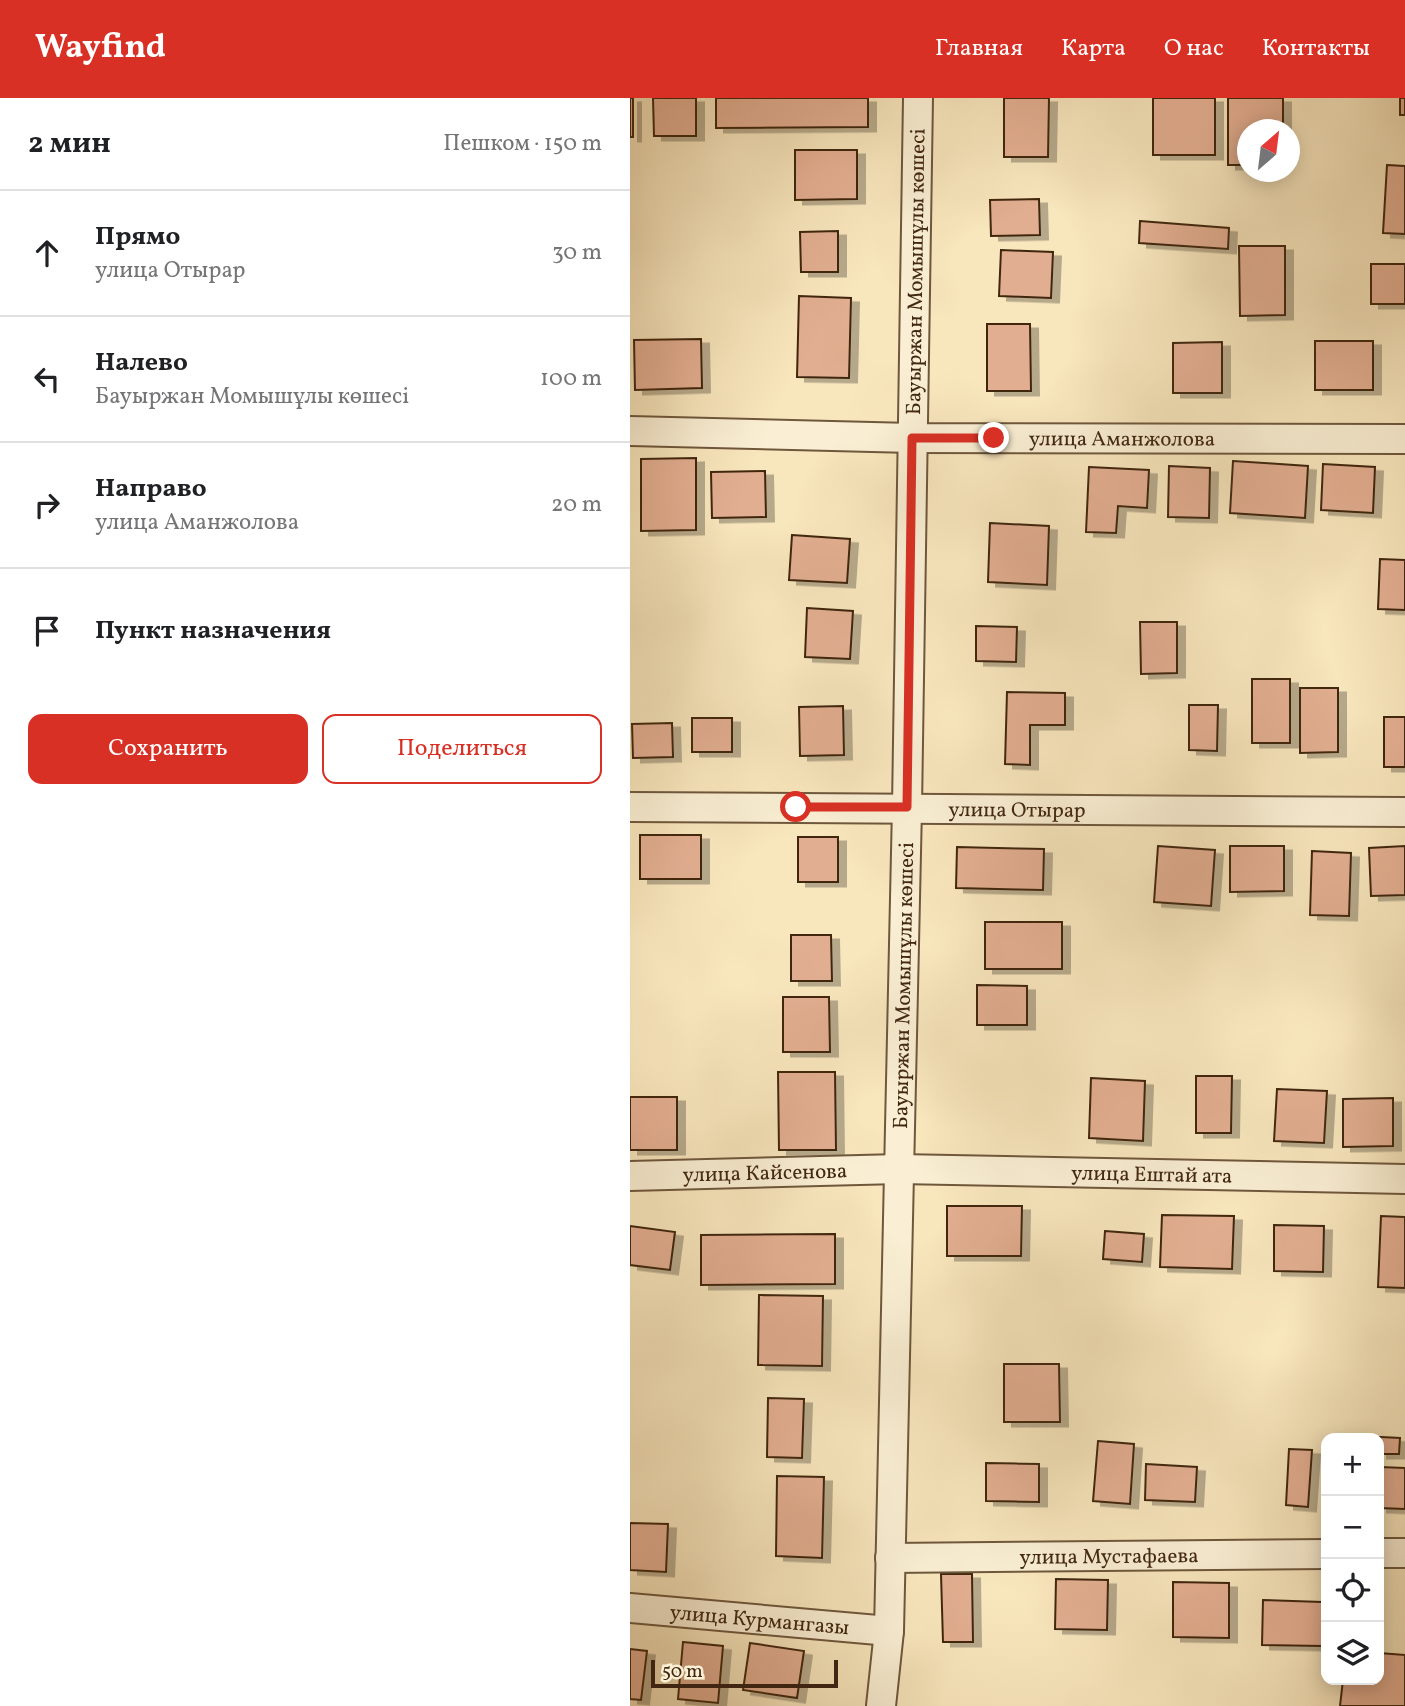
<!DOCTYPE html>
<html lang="ru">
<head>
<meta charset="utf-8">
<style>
	:root { --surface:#fff; --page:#f2f2f2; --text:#202124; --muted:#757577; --line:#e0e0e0; --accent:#d93025 }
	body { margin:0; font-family:Vollkorn,serif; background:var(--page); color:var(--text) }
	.controls { position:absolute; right:21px; bottom:21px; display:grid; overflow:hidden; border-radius:14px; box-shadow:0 4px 18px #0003 }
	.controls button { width:63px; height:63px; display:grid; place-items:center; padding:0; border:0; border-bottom:2px solid var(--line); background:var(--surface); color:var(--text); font:35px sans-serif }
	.compass { position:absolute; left:607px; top:21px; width:63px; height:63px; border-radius:50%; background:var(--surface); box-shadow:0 4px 18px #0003; rotate:28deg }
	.scale { position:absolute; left:21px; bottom:18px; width:187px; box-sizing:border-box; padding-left:7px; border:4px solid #412711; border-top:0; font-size:19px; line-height:24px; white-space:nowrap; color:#412711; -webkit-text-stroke:5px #faefd4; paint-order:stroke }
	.stop { position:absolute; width:21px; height:21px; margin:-16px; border:5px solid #d93025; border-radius:50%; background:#fff }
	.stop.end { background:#d93025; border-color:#fff; box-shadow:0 2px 7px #0008 }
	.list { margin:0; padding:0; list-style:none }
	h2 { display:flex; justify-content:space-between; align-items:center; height:91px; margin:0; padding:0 28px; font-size:30px }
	h2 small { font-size:23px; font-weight:400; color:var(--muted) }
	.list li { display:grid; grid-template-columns:46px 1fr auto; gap:21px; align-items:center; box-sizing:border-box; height:126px; padding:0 28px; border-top:2px solid var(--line) }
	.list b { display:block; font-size:26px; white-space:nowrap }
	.list p { margin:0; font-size:23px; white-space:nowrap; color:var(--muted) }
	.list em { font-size:23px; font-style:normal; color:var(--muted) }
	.actions { display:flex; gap:14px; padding:21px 28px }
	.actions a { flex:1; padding:16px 0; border:2px solid var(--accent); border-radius:14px; text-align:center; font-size:24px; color:var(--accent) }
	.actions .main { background:var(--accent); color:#fff }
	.icon { flex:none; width:38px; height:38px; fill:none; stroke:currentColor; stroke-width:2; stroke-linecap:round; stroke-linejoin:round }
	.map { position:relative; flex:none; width:775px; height:1608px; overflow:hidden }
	header { display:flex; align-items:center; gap:42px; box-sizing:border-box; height:98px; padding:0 35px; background:var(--accent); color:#fff }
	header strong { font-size:33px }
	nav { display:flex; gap:38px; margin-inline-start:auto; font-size:24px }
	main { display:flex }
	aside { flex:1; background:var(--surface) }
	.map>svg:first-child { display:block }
	.building { fill:#e2ae91; stroke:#412711; stroke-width:2; filter:url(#shadow) }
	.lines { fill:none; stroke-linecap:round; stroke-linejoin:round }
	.minor-casing { stroke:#6f573c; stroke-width:32 }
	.minor { stroke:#faefd4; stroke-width:28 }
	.route { stroke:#d93025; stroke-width:9 }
	.labels { text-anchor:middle; stroke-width:7; stroke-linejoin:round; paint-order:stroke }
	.street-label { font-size:21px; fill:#412711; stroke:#faefd4 }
</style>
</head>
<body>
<header>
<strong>Wayfind</strong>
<nav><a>Главная</a><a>Карта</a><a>О нас</a><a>Контакты</a></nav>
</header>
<main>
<aside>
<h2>2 мин<small>Пешком · 150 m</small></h2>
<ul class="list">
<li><svg class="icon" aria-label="ahead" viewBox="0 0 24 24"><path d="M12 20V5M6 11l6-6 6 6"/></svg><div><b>Прямо</b><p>улица Отырар</p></div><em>30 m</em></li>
<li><svg class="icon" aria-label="left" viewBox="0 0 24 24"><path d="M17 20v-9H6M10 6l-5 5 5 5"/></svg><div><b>Налево</b><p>Бауыржан Момышұлы көшесі</p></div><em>100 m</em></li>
<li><svg class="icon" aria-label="right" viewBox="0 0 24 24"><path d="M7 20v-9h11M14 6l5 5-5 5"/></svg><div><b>Направо</b><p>улица Аманжолова</p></div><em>20 m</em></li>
<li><svg class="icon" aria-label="arrive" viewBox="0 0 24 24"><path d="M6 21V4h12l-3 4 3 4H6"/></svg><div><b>Пункт назначения</b></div></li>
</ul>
<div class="actions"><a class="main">Сохранить</a><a>Поделиться</a></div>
</aside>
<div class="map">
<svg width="775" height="1608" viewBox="0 0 775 1608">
	<defs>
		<filter id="shadow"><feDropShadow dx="8" dy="4.5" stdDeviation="0" flood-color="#0004"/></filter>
	</defs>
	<rect width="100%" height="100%" fill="#f8e6bd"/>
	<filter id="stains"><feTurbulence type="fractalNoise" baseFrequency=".00286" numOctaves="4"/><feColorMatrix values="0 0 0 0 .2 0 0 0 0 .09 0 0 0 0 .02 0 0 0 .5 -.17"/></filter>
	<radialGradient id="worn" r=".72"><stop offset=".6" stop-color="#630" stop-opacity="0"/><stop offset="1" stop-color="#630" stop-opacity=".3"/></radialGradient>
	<!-- building -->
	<g class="building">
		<rect x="0" y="0" width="3" height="39"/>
		<path d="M 23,0 L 66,0 L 66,38 L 24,38 Z"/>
		<path d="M 86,0 L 238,0 L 238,29 L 86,30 Z"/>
		<path d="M 374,0 L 419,0 L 418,59 L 374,59 Z"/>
		<rect x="523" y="0" width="62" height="57"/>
		<path d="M 598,0 L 653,0 L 653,32 L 618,32 L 618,67 L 598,67 Z"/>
		<rect x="770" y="0" width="5" height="17"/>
		<path d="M 165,52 L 227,52 L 227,101 L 165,102 Z"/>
		<path d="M 757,67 L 775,68 L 775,136 L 753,135 Z"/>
		<path d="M 409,101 L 410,137 L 361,138 L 360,102 Z"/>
		<path d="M 510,123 L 599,130 L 598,151 L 509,145 Z"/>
		<path d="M 208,133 L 208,174 L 171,174 L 170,134 Z"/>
		<path d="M 609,148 L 655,148 L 655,217 L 610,218 Z"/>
		<path d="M 371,152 L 423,154 L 421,200 L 369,198 Z"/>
		<rect x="741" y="166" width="34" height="40"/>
		<path d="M 169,198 L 221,200 L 219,280 L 167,279 Z"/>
		<path d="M 357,226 L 400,226 L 401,293 L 357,293 Z"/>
		<path d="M 71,241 L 72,290 L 5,292 L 4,242 Z"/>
		<rect x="685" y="243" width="58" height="49"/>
		<path d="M 592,244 L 592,295 L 543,295 L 543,245 Z"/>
		<path d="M 66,360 L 66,432 L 11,433 L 11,361 Z"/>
		<path d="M 603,363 L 678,368 L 675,420 L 600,415 Z"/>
		<path d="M 693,366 L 745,369 L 743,415 L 691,412 Z"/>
		<path d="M 539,368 L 580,370 L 579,420 L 538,419 Z"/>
		<path d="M 459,369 L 519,372 L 517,410 L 488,408 L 486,435 L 456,434 Z"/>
		<path d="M 135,373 L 136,419 L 82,420 L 81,374 Z"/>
		<path d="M 360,425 L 419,428 L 417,487 L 358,484 Z"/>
		<path d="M 162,437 L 220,441 L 217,485 L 159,482 Z"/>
		<path d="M 750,461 L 775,462 L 775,512 L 748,511 Z"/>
		<path d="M 177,510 L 223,513 L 220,561 L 175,559 Z"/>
		<path d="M 510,524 L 547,524 L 547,575 L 511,576 Z"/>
		<path d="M 346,528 L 387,529 L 386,564 L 346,563 Z"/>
		<rect x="622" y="581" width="38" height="64"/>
		<path d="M 670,590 L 708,590 L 708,654 L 670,655 Z"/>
		<path d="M 377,594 L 435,595 L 435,627 L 400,627 L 400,667 L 375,666 Z"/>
		<path d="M 559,607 L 588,607 L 587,653 L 559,652 Z"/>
		<path d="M 213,608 L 214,657 L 170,658 L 169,609 Z"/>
		<rect x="754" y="619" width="21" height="50"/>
		<rect x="62" y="620" width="40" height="34"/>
		<path d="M 42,625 L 43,659 L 3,660 L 2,626 Z"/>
		<rect x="10" y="737" width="61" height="44"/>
		<rect x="168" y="739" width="40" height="45"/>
		<path d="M 528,748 L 585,752 L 581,808 L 524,804 Z"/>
		<path d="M 600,748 L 654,748 L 654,793 L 600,794 Z"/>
		<path d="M 775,748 L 775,797 L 741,798 L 739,750 Z"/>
		<path d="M 327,749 L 414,751 L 413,792 L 326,790 Z"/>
		<path d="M 682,753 L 721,755 L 719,818 L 680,817 Z"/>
		<rect x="355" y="824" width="77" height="47"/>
		<path d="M 161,837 L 201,837 L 202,883 L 161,883 Z"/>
		<path d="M 347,887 L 397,888 L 397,927 L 347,927 Z"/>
		<path d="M 153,899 L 199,899 L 200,954 L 153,954 Z"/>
		<path d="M 148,974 L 205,974 L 206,1052 L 149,1052 Z"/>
		<path d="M 566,978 L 602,978 L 601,1035 L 566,1035 Z"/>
		<path d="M 461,980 L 515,983 L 513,1043 L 459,1040 Z"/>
		<path d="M 647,991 L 697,993 L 694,1045 L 644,1043 Z"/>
		<rect x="0" y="999" width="47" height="53"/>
		<path d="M 763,1000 L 763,1048 L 713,1049 L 713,1001 Z"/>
		<path d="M 317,1108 L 392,1108 L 391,1158 L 317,1158 Z"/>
		<path d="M 532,1117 L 604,1118 L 602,1171 L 530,1169 Z"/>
		<path d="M 751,1118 L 775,1119 L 775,1190 L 748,1189 Z"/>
		<path d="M 644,1127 L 694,1128 L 693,1174 L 644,1173 Z"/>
		<path d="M 0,1128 L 45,1134 L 40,1172 L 0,1167 Z"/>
		<path d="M 475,1133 L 514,1136 L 512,1164 L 473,1161 Z"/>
		<path d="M 205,1136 L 205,1186 L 71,1187 L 71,1137 Z"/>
		<path d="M 129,1197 L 193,1198 L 192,1268 L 128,1267 Z"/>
		<path d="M 374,1266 L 429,1266 L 430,1324 L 374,1324 Z"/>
		<path d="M 138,1300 L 174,1301 L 172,1360 L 137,1359 Z"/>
		<path d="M 731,1338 L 770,1340 L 769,1356 L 749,1356 L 749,1340 L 731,1340 Z"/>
		<path d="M 468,1343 L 504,1346 L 500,1406 L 463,1403 Z"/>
		<path d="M 659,1351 L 682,1352 L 678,1409 L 656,1407 Z"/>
		<path d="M 356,1365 L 409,1366 L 409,1404 L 356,1403 Z"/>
		<path d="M 516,1366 L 567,1369 L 565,1404 L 515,1402 Z"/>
		<path d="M 750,1369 L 775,1370 L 775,1411 L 749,1410 Z"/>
		<path d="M 147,1378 L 194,1379 L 192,1460 L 146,1458 Z"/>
		<path d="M 0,1425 L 38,1426 L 36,1474 L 0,1472 Z"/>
		<path d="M 311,1476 L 342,1476 L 343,1544 L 313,1544 Z"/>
		<path d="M 426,1481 L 478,1482 L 477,1532 L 425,1531 Z"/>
		<path d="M 543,1484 L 599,1485 L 599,1540 L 543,1539 Z"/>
		<path d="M 633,1502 L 692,1504 L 692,1548 L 632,1547 Z"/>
		<path d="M 53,1544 L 93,1548 L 88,1605 L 48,1601 Z"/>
		<path d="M 120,1545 L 174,1553 L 167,1600 L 113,1592 Z"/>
		<path d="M 0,1551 L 17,1553 L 11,1602 L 0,1601 Z"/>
		<path d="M 749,1555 L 775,1557 L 775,1608 L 710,1608 L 713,1582 L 749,1582 Z"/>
	</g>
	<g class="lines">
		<defs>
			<g id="minor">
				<path id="s1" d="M 0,333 L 282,340 L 775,341"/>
				<path id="s2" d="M 0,709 L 775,714"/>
				<path id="s3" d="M 0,1078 L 269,1071 L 775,1081"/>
				<path d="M 749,1455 L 775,1455"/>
				<path id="s4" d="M 260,1460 L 696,1456"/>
				<path id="s5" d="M 0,1510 L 259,1533"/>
				<path id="s6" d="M 251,1608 L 259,1533 L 277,709 L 288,0"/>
			</g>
		</defs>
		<!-- minor casing -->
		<use href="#minor" class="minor-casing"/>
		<!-- minor -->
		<use href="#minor" class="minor"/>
	</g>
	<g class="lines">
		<!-- route -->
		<path class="route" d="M 166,709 L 277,709 L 282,340 L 364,340"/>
	</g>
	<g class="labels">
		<!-- street labels -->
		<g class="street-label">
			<text dy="7" stroke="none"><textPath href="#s6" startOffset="1435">Бауыржан Момышұлы көшесі</textPath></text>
			<text dy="7" stroke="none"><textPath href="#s1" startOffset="492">улица Аманжолова</textPath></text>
			<text dy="7" stroke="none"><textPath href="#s2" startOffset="387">улица Отырар</textPath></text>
			<text dy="7" stroke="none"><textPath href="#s6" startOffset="721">Бауыржан Момышұлы көшесі</textPath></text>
			<text dy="7" stroke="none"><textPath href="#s3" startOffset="135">улица Кайсенова</textPath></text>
			<text dy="7" stroke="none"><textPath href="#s3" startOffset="522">улица Ештай ата</textPath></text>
			<text dy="7" stroke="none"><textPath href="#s4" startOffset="219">улица Мустафаева</textPath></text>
			<text dy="7" stroke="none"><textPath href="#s5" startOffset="130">улица Курмангазы</textPath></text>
		</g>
	</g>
	<rect width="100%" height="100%" filter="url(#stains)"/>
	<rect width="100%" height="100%" fill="url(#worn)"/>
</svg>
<div class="controls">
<button>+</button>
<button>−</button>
<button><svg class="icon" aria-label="locate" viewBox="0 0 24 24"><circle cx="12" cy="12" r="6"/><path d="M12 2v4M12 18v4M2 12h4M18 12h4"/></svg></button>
<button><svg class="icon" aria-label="layers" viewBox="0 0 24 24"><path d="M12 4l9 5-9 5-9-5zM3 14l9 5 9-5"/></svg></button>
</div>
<svg class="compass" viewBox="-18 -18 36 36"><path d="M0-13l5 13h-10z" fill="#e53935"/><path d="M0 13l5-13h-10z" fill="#757577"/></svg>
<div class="scale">50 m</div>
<div class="stop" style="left:166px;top:709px"></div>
<div class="stop end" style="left:364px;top:340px"></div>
</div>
</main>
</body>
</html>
